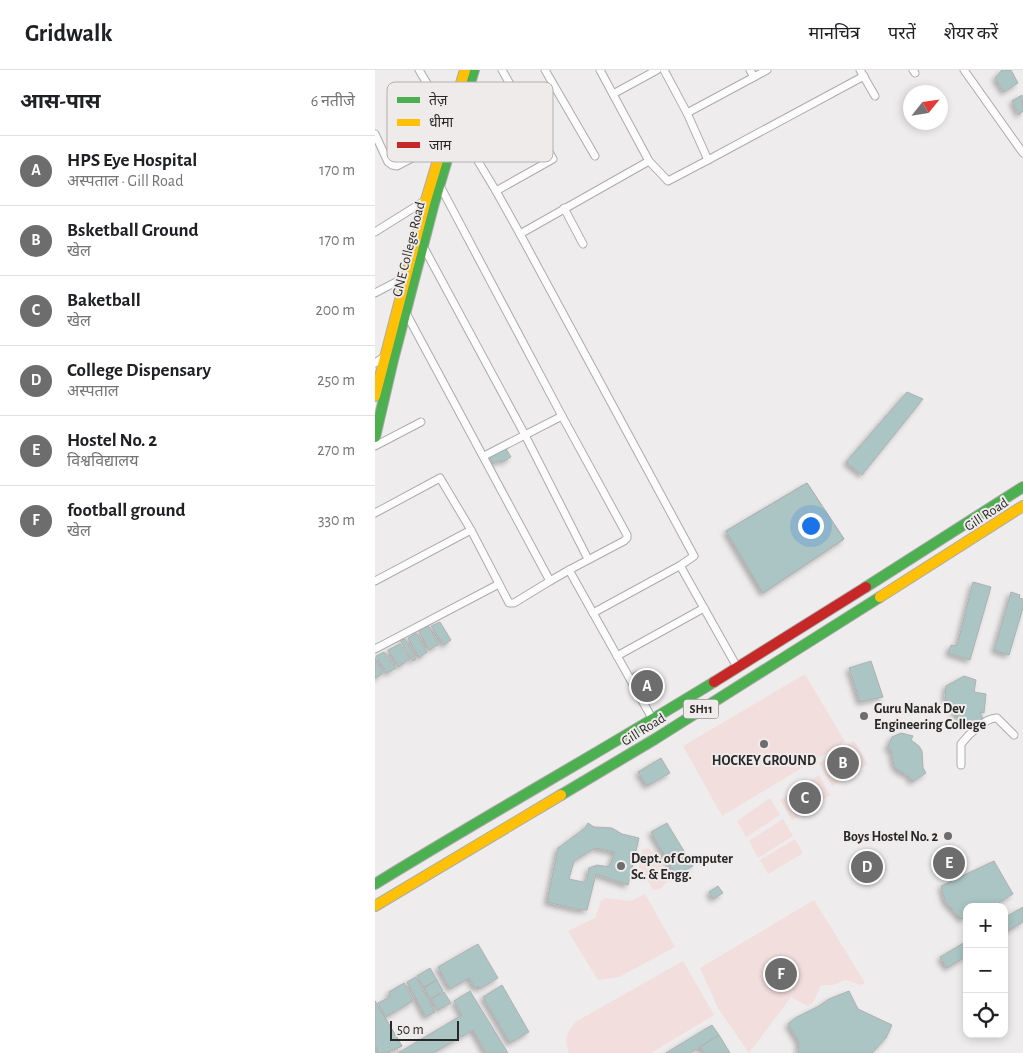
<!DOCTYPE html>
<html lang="hi">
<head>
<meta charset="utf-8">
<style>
	:root { --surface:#fff; --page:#f6f6f6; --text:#202124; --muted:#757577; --line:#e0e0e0; --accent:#6e6d6d }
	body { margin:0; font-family:"Alegreya Sans","Noto Sans Devanagari",sans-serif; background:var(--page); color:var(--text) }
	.controls { position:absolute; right:15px; bottom:15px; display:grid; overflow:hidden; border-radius:10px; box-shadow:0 2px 8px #0003 }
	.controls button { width:45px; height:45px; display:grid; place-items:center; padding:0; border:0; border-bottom:1px solid var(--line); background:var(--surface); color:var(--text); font:25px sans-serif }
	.compass { position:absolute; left:528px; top:15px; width:45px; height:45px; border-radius:50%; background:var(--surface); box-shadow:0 2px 8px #0003; rotate:60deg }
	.scale { position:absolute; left:15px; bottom:12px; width:69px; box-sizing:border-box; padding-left:5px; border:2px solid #292828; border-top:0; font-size:14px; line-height:18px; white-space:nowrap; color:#292828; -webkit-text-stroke:4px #efebeb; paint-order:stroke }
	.you { position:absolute; left:435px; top:455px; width:18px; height:18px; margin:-12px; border:4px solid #fff; border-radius:50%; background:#1a73e8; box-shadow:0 0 0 8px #1a73e833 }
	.badge { display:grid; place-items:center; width:32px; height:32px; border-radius:50%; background:var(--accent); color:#fff; font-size:16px; font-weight:700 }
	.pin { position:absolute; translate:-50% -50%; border:2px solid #fff; box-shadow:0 1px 5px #0006 }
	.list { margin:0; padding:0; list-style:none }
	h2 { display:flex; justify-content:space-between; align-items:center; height:65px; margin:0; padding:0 20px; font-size:21px }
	h2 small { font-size:16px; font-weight:400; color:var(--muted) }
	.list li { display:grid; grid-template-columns:32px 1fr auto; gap:15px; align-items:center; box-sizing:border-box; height:70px; padding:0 20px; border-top:1px solid var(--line) }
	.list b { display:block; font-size:19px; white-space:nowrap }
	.list p { margin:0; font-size:16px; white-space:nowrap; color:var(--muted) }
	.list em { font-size:16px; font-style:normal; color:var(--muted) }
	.icon { flex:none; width:28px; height:28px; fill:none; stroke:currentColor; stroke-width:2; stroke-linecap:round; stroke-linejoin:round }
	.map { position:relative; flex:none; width:648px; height:983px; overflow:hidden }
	header { display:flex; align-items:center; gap:30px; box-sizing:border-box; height:70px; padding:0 25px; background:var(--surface); border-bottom:1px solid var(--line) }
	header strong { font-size:24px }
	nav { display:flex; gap:28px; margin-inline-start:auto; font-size:18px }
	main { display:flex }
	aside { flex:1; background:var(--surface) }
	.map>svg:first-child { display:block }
	.green { fill:#f2dfdd }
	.building { fill:#abc5c4; stroke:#b0b0b0; fill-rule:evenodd; filter:url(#shadow) }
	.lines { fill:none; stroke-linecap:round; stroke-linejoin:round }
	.street-casing { stroke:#adabab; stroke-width:9 }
	.fast-casing { stroke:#adabab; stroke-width:12 }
	.slow-casing { stroke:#adabab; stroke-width:12 }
	.jam-casing { stroke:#adabab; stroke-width:12 }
	.street { stroke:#fcfcfc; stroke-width:7 }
	.fast { stroke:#4caf50; stroke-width:10 }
	.slow { stroke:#ffc107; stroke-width:10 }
	.jam { stroke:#c62828; stroke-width:10 }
	.poi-dot { fill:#6e6d6d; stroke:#efebeb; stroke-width:2 }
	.labels { text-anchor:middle; stroke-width:4; stroke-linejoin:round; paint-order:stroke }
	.shield { fill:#efebeb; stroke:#646262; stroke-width:1 }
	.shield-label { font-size:12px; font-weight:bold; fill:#292828 }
	.street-label { font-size:14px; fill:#292828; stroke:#efebeb }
	.poi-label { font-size:14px; font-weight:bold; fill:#292828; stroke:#efebeb; text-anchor:start }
	.key { fill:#efebeb; stroke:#b4b0b0; stroke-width:1 }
	.key-label { font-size:14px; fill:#292828 }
</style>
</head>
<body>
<header>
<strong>Gridwalk</strong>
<nav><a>मानचित्र</a><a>परतें</a><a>शेयर करें</a></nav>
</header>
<main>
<aside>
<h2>आस-पास<small>6 नतीजे</small></h2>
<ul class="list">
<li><span class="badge">A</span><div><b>HPS Eye Hospital</b><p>अस्पताल · Gill Road</p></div><em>170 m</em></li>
<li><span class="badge">B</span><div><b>Bsketball Ground</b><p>खेल</p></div><em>170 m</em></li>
<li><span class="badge">C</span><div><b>Baketball</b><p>खेल</p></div><em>200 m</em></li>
<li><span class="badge">D</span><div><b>College Dispensary</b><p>अस्पताल</p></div><em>250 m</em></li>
<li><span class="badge">E</span><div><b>Hostel No. 2</b><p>विश्वविद्यालय</p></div><em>270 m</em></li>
<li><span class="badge">F</span><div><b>football ground</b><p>खेल</p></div><em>330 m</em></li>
</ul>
</aside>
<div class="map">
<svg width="648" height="983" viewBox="0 0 648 983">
	<defs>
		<filter id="shadow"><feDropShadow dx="-3" dy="3" stdDeviation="2.5" flood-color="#0004"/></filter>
	</defs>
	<rect width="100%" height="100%" fill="#eeecec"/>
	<!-- green -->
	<g class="green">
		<path d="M 430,604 L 470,672 L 347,746 L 308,676 Z"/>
		<path d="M 479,671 L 493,694 L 457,716 L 444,693 Z"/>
		<path d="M 444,705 L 455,725 L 417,750 L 405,730 Z"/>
		<path d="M 395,728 L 405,745 L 371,767 L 362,751 Z"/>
		<path d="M 408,749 L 418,766 L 383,788 L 374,771 Z"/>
		<path d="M 420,769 L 428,783 L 393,804 L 385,790 Z"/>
		<path d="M 273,778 C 283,786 290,799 293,811 L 285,819 L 278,820 L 264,796 L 267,780 Z"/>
		<path d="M 270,824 L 300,877 L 244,907 L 223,910 L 193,861 L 220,848 L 226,831 L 231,828 L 256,831 Z"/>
		<path d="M 439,830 L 490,913 L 486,915 L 470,910 L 458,915 L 446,915 L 438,933 L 433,936 L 416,927 L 374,983 L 343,938 L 325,898 Z"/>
		<path d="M 308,891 L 339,945 L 276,983 L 194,983 C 188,968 192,962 202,951 Z"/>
	</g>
	<!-- building -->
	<g class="building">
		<path d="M 627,0 L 636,0 L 643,13 L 629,22 L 620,8 Z"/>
		<path d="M 647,25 L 648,41 L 644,45 L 637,31 Z"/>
		<path d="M 532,322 L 548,329 L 487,405 L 471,392 Z"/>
		<path d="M 130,377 L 136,387 L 128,392 L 126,390 L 118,394 L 114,385 Z"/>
		<path d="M 432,413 L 469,469 L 388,523 L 351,461 ZM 416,448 L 432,473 L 392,500 L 375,473 Z"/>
		<path d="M 432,413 L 469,469 L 388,523 L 351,461 Z"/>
		<path d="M 598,512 L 616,517 L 595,590 L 573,583 L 576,575 L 582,576 Z"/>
		<path d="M 636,522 L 645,525 L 644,528 L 648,529 L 648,538 L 634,585 L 619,580 Z"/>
		<path d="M 65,552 L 76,570 L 69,575 L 56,556 Z"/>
		<path d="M 53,555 L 64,574 L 54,580 L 44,561 Z"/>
		<path d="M 41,563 L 52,582 L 44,588 L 33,568 Z"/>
		<path d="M 30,569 L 41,589 L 38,591 L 25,570 Z"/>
		<path d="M 25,574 L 35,588 L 24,597 L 13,580 Z"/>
		<path d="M 9,582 L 21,598 L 12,603 L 1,586 Z"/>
		<path d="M 0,588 L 8,603 L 1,608 L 0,607 Z"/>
		<path d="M 496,591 L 508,627 L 485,632 L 474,598 Z"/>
		<path d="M 267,599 L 279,621 L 268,627 L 256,604 Z"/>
		<path d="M 589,606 L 601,610 L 599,622 L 611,624 L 609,643 L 605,642 L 609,651 L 604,654 L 583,647 L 580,644 L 578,633 L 570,630 L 571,616 Z"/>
		<path d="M 526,663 L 538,666 L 536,670 L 544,676 L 547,681 L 548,698 L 551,703 L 537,712 L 534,706 L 523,700 L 519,695 L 516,679 L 512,679 L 517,667 Z"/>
		<path d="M 286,688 L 295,703 L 272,716 L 263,702 Z"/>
		<path d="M 213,753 L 219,757 L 237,758 L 247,764 L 264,768 L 253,815 L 221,804 L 212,840 L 201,839 L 172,832 L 183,778 L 210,758 ZM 220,778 L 240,782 L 234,797 L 222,795 L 214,798 L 212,810 L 208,812 L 194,809 L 199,791 Z"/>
		<path d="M 292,753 L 318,796 L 301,805 L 276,762 Z"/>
		<path d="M 619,791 L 638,824 L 617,837 L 592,837 L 592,847 L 586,849 L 570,831 L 566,816 Z"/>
		<path d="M 343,816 L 348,823 L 338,829 L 334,822 Z"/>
		<path d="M 648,837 L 648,852 L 629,863 L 629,848 Z"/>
		<path d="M 592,871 L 592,886 L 572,898 L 565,887 Z"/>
		<path d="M 103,874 L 123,908 L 104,919 L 103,916 L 100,918 L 94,908 L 75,919 L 63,897 Z"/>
		<path d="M 55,898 L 62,910 L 49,917 L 42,906 Z"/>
		<path d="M 41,907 L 60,942 L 51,947 L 32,912 Z"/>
		<path d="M 62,910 L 68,921 L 56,929 L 49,918 Z"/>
		<path d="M 29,913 L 38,931 L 11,947 L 3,933 L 15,927 L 14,922 Z"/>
		<path d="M 127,915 L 154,962 L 135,973 L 108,927 Z"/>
		<path d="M 95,921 L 133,983 L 111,983 L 98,960 L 58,983 L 23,983 L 87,945 L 79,931 Z"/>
		<path d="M 474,921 L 483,939 L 517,955 L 511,968 L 497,983 L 423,983 L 424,972 L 413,954 L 420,948 L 444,936 L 454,929 Z"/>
		<path d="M 69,922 L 76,933 L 63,940 L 56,929 Z"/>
		<path d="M 0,931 L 27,976 L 11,983 L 4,983 L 0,975 Z"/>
		<path d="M 0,931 L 27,976 L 11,983 L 4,983 L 0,975 Z"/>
		<path d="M 337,955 L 344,965 L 315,983 L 291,983 Z"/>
		<path d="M 344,965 L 355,983 L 329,983 L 325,977 Z"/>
	</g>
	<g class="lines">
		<defs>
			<g id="street">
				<path d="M 44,0 L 75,52 L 89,68 L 121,121 L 145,164"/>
				<path d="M 170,0 L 220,86"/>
				<path d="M 225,0 L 274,91"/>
				<path d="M 289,0 L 312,43"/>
				<path d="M 485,0 L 500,26"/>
				<path d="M 538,0 L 540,3"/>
				<path d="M 589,0 L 648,83"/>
				<path d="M 379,7 L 392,0"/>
				<path d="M 238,24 L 282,0"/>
				<path d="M 0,64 L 13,92 L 17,95 L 22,96 L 70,71"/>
				<path d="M 333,90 L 489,6"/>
				<path d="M 64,114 L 187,346 L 252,465 L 252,468 L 249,471 L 194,500 L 278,650"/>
				<path d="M 121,121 L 178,89 L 127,0"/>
				<path d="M 189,138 L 208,174"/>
				<path d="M 0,162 L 51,130"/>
				<path d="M 48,176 L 150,365 L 213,489"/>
				<path d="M 0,223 L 25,210 L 32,209"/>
				<path d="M 31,243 L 175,511 L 194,500"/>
				<path d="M 0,293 L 9,287"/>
				<path d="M 0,376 L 46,352"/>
				<path d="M 109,386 L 187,346"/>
				<path d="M 0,443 L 65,408 L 96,460 L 134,533 L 139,533 L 175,511"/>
				<path d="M 0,511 L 96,460"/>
				<path d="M 218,543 L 306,495"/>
				<path d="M 0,579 L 124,514"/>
				<path d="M 242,586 L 329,538"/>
				<path d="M 362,597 L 307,499 L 306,495 L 319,486 L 145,164 L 274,91 L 293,111 L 333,90 L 312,43 L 379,7 L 375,0"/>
				<path d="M 586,695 L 586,674 C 593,665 611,647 622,648 L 639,665"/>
			</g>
			<g id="fast">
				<path d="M 0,367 L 18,290 L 59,133 L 99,0"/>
				<path d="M 491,517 L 648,417"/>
				<path d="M 186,725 L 280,669 L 505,527"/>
				<path d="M 0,814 C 112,745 227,681 339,612"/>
			</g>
			<g id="slow">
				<path d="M 0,326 L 51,130 L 90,0"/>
				<path d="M 505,527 L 648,436"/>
				<path d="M 0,836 L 186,725"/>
			</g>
			<path id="jam" d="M 339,612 L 491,517"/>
		</defs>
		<!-- street casing -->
		<use href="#street" class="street-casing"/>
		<!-- fast casing -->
		<use href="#fast" class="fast-casing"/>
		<!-- slow casing -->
		<use href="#slow" class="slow-casing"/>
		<!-- jam casing -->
		<use href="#jam" class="jam-casing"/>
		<!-- street -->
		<use href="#street" class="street"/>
		<!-- fast -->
		<use href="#fast" class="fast"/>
		<!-- slow -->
		<use href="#slow" class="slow"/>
		<!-- jam -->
		<use href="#jam" class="jam"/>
	</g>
	<!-- markers -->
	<g class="poi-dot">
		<circle cx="489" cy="646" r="5"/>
		<circle cx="389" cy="674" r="5"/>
		<circle cx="573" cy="766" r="5"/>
		<circle cx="246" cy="796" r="5"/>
	</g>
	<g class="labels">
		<!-- shield labels -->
		<rect class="shield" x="308.5" y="629.5" width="35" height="19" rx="4"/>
		<g class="shield-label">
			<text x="326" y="643">SH11</text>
		</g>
		<!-- street labels -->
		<g class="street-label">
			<text transform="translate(33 179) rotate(-76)" y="5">GNE College Road</text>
			<text transform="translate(611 444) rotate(-33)" y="5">Gill Road</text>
			<text transform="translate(268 659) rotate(-32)" y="5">Gill Road</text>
		</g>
		<!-- poi labels -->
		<g class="poi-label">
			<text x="499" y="643">Guru Nanak Dev<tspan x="499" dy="16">Engineering College</tspan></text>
			<text x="389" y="695" text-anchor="middle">HOCKEY GROUND</text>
			<text x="563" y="771" text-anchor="end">Boys Hostel No. 2</text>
			<text x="256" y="793">Dept. of Computer<tspan x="256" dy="16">Sc. &amp; Engg.</tspan></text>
		</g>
	</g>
	<!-- legend -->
	<rect x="12" y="12" width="166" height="80" rx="8" class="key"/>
	<rect x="22" y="27" width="23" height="6" fill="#4caf50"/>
	<rect x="22" y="49" width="23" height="7" fill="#ffc107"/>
	<rect x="22" y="72" width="23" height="6" fill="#c62828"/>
	<g class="key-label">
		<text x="54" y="35">तेज़</text>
		<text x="54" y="57">धीमा</text>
		<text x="54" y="80">जाम</text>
	</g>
</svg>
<div class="controls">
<button>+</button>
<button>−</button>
<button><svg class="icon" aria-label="locate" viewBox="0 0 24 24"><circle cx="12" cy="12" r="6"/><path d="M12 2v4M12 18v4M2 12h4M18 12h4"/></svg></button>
</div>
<svg class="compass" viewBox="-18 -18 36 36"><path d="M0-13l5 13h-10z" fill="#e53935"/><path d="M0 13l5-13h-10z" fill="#757577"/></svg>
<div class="scale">50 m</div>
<div class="you"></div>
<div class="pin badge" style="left:272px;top:616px">A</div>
<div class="pin badge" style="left:468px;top:693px">B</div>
<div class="pin badge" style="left:430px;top:728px">C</div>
<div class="pin badge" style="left:492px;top:797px">D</div>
<div class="pin badge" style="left:574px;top:793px">E</div>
<div class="pin badge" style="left:406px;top:904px">F</div>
</div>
</main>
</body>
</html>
